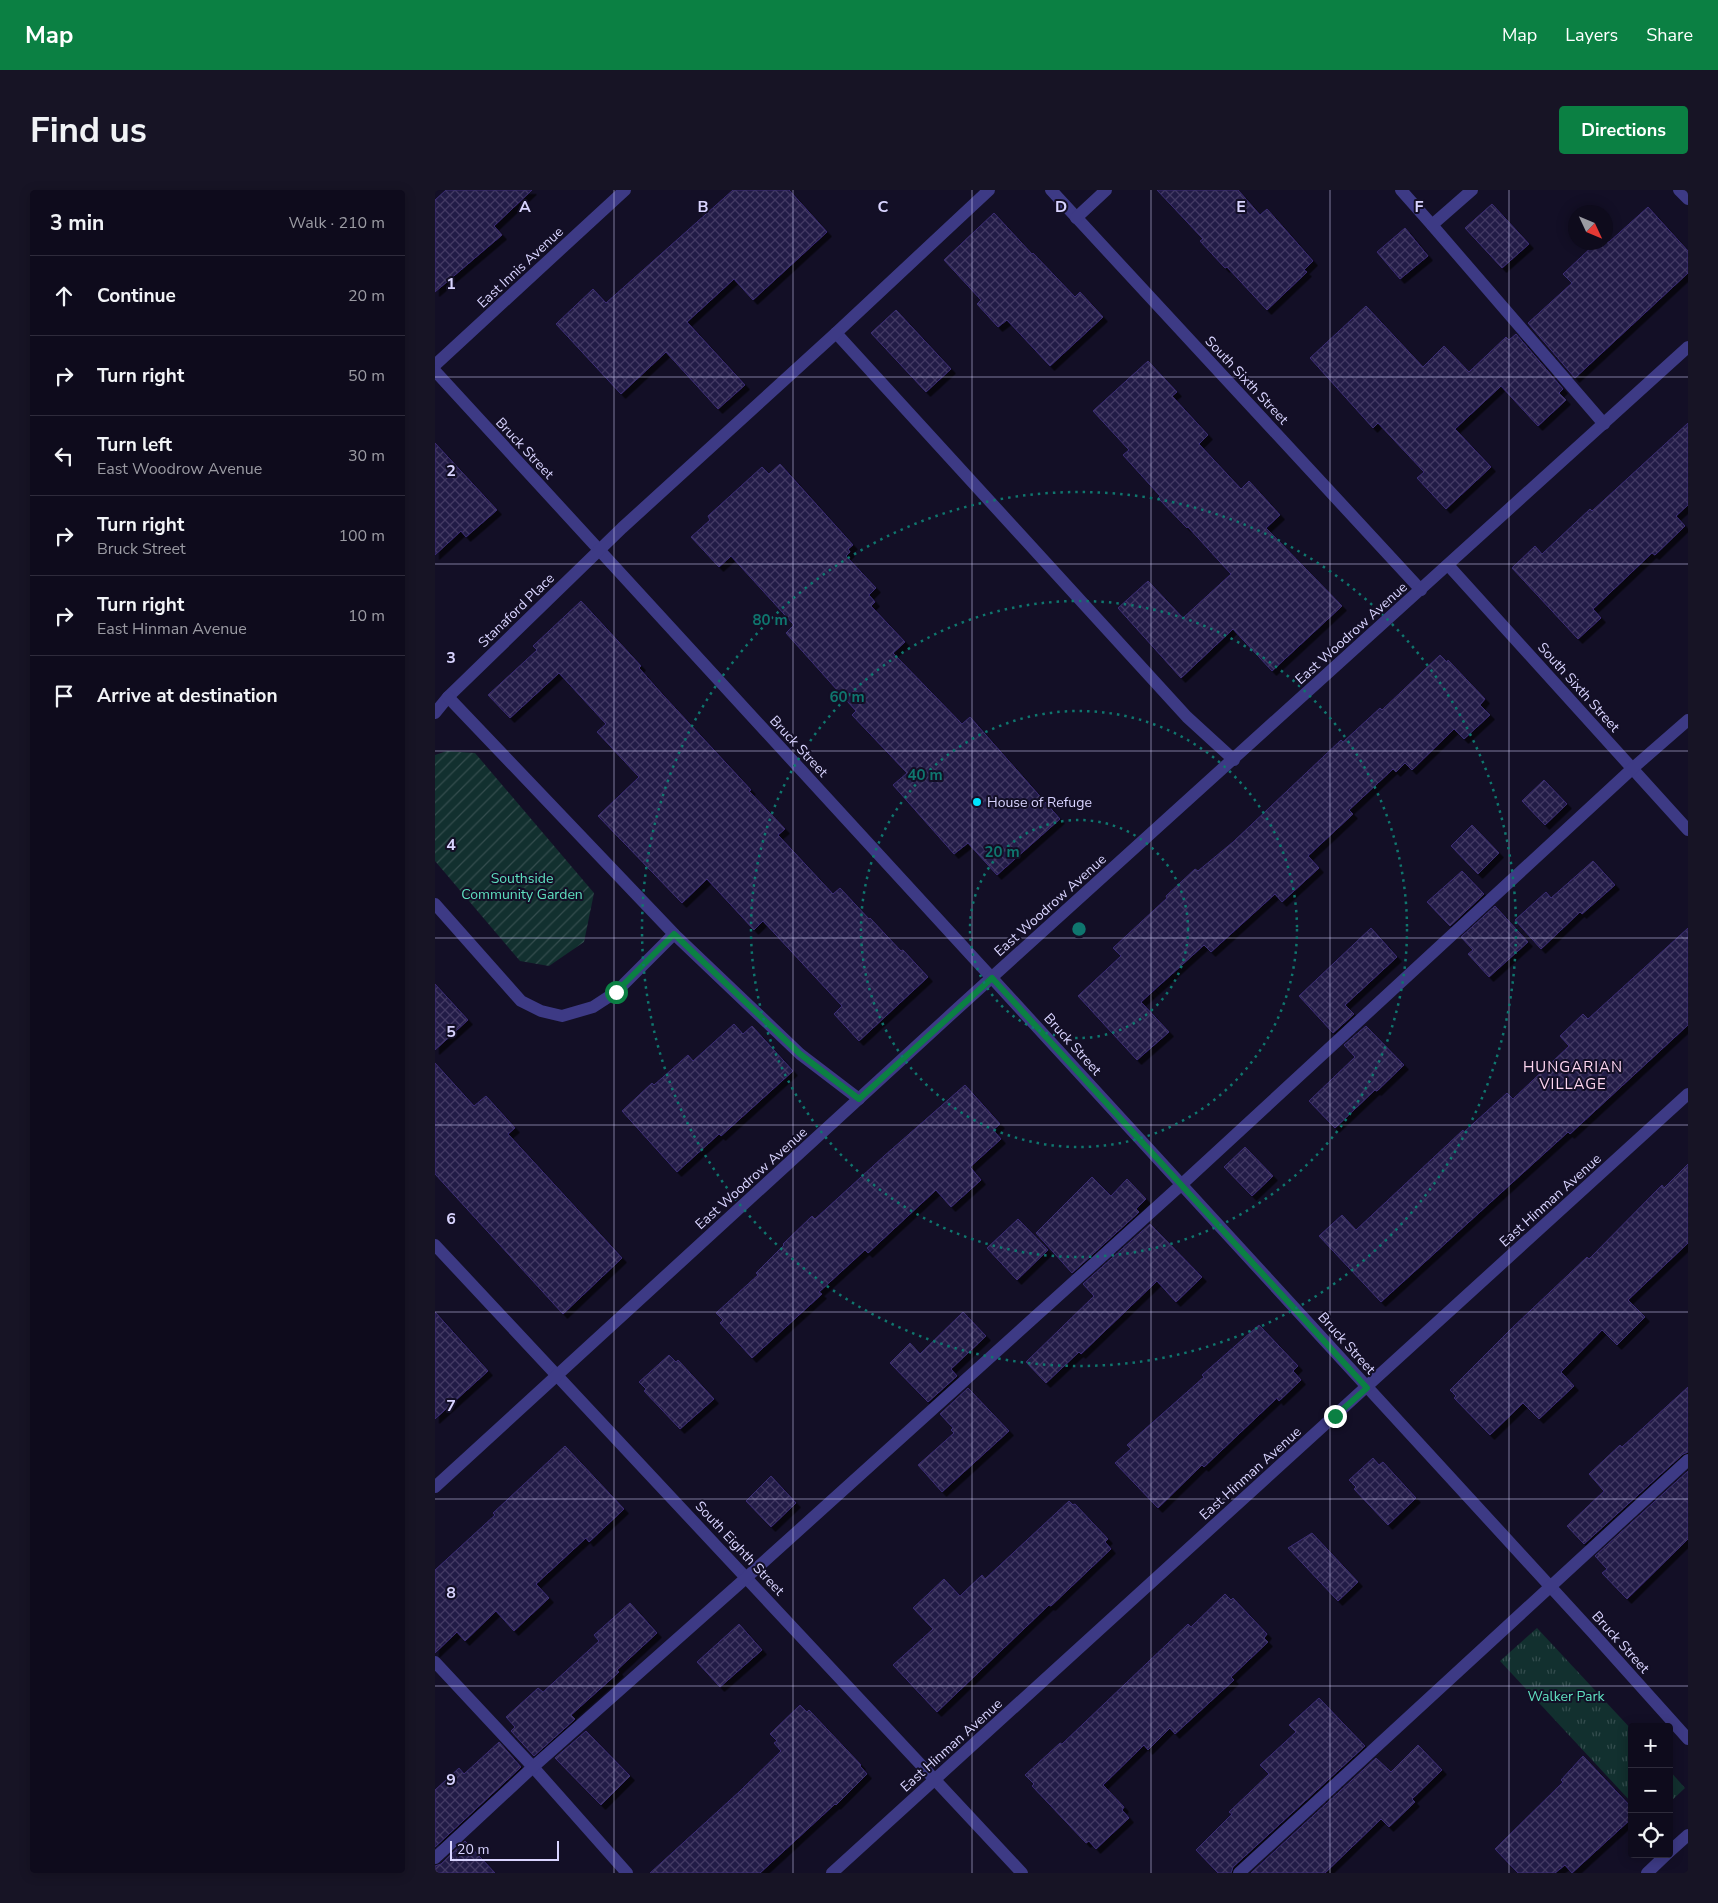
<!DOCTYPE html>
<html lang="en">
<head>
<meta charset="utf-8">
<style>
	:root { --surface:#0e0b1c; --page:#171425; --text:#f1f3f6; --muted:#9b9ba3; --line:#2e2b3b; --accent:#0b8043 }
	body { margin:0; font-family:"Nunito Sans",sans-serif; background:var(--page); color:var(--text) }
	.controls { position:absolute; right:15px; bottom:15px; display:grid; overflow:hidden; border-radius:5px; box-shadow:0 2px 12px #0003 }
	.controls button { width:45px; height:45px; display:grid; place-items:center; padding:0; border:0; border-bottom:1px solid var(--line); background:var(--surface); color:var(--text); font:25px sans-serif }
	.compass { position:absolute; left:1133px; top:15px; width:45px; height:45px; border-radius:50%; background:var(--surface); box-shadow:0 2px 12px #0003; rotate:134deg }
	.scale { position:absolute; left:15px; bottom:12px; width:109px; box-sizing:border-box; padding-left:5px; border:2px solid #d9d4ff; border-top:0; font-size:14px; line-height:18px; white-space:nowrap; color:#d9d4ff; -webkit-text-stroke:4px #130f26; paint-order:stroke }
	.stop { position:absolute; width:15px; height:15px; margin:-11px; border:4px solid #0b8043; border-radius:50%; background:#fff }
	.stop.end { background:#0b8043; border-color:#fff; box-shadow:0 1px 5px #0008 }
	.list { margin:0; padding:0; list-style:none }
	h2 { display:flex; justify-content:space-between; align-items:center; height:65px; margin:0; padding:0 20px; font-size:21px }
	h2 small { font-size:16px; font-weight:400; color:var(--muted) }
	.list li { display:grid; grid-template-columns:32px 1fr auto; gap:15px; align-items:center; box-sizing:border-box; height:80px; padding:0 20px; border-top:1px solid var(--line) }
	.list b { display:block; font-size:19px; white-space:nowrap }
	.list p { margin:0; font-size:16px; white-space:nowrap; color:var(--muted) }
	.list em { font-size:16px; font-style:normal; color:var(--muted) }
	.icon { flex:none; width:28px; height:28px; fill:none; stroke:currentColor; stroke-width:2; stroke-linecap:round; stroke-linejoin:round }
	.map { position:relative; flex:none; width:1253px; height:1683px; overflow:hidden; border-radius:5px }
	header { display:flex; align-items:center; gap:30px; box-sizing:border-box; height:70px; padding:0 25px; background:var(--accent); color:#fff }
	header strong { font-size:24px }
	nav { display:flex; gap:28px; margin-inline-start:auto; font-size:18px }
	.intro { display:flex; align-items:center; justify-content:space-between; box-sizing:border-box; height:120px; padding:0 30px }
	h1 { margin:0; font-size:35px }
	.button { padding:12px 22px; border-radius:5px; background:var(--accent); color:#fff; font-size:18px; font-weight:700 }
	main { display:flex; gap:30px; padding:0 30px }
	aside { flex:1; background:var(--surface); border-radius:5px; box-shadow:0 2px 12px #0003 }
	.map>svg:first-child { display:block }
	.park { fill:url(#park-tufts) }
	.garden { fill:url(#garden-furrows) }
	.building { fill:url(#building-cross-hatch); stroke:#3b2d73; filter:url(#shadow) }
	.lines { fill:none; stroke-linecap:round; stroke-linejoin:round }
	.minor { stroke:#3d3a85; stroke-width:12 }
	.route { stroke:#0b8043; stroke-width:6 }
	.grid { fill:none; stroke:#d9d4ff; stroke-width:1; stroke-opacity:0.55 }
	.ring { fill:none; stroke:#0f766e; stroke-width:2.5; stroke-dasharray:2.5 5 }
	.poi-dot { fill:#00e5ff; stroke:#130f26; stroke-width:2 }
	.labels { text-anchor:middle; stroke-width:4; stroke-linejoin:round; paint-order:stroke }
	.street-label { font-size:14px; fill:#d9d4ff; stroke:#130f26 }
	.poi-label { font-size:14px; fill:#d9d4ff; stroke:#130f26; text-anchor:start }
	.park-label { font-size:14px; fill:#5fe0c0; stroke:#130f26 }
	.neighbourhood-label { font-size:15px; letter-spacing:1px; fill:#ffd6f0; stroke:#130f26 }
	.grid-label { font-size:16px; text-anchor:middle; font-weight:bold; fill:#d9d4ff; stroke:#130f26; stroke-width:4; stroke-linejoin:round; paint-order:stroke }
	.centre { fill:#0f766e; stroke:#130f26; stroke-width:2.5 }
	.ring-label { font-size:15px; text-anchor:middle; font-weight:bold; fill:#0f766e; stroke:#130f26; stroke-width:4; stroke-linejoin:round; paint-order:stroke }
</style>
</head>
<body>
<header>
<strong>Map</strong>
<nav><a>Map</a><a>Layers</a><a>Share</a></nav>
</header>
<div class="intro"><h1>Find us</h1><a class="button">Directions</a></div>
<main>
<aside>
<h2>3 min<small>Walk · 210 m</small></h2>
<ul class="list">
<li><svg class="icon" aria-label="ahead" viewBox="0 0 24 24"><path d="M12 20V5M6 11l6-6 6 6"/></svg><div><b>Continue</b></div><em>20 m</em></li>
<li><svg class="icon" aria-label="right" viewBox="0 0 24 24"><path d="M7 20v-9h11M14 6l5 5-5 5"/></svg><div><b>Turn right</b></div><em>50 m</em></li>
<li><svg class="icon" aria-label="left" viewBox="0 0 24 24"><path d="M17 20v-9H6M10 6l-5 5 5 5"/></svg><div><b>Turn left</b><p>East Woodrow Avenue</p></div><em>30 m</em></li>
<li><svg class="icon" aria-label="right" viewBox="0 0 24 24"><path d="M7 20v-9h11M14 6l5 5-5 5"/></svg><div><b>Turn right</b><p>Bruck Street</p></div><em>100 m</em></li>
<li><svg class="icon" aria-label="right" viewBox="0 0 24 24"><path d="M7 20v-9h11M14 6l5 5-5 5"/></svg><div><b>Turn right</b><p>East Hinman Avenue</p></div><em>10 m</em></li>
<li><svg class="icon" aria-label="arrive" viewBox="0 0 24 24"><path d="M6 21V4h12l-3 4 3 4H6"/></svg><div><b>Arrive at destination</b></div></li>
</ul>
</aside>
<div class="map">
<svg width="1253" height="1683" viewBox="0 0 1253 1683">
	<defs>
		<pattern id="park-tufts" width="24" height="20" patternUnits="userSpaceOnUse" patternTransform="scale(1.25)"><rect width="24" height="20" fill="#12302f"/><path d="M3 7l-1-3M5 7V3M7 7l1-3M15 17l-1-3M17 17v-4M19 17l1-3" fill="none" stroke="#344d4e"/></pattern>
		<pattern id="garden-furrows" width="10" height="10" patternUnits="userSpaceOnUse" patternTransform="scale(1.25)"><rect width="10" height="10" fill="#12302f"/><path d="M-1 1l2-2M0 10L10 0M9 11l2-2" fill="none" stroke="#344d4e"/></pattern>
		<pattern id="building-cross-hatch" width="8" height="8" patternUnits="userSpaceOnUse" patternTransform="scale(1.25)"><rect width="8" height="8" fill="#241b47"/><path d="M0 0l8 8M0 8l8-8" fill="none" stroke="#433b63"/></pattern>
		<filter id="shadow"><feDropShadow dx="4.5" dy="4.5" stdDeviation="0" flood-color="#0009"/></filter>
	</defs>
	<rect width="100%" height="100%" fill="#130f26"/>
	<!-- park -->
	<g class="park">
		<path d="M 1102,1438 L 1197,1540 L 1197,1613 L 1065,1471 Z"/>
		<path d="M 1234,1580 L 1250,1598 L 1234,1613 Z"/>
	</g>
	<!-- garden -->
	<path class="garden" d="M 12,561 L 40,563 L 159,703 L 149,752 L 114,776 L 85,771 L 0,671 L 0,565 Z"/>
	<!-- building -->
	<g class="building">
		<path d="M 11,0 L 97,0 L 59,36 L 67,45 L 0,102 L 0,10 Z"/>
		<path d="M 298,0 L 354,0 L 392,42 L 318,110 L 299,89 L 252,132 L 310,195 L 283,219 L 231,162 L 186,204 L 121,134 L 158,99 L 171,113 Z"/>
		<path d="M 722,0 L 803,0 L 825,25 L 832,19 L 878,71 L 869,80 L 872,82 L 832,120 L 792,77 L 790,78 L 765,51 L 768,49 Z"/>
		<path d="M 1057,14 L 1094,54 L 1067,78 L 1030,38 Z"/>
		<path d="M 1213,17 L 1253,61 L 1253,83 L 1140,188 L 1093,133 L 1137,93 L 1128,84 L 1162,52 L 1174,52 Z"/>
		<path d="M 559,23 L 597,64 L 598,63 L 640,107 L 645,102 L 668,127 L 615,176 L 572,130 L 563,137 L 542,114 L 546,110 L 509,70 Z"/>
		<path d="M 970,38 L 993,66 L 965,89 L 942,62 Z"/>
		<path d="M 931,116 L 988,177 L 1009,156 L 1034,182 L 1071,147 L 1074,150 L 1081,144 L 1128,199 L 1124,203 L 1131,210 L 1103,236 L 1066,196 L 1020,239 L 1056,277 L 1011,319 L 982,288 L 989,282 L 943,233 L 938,238 L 875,168 Z"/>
		<path d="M 461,120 L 516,179 L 491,202 L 436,143 Z"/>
		<path d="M 713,171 L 742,202 L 737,206 L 773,245 L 764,254 L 806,299 L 814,291 L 845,325 L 831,338 L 907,416 L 837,481 L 798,439 L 746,488 L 683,418 L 713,391 L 748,428 L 796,384 L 753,337 L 752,338 L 723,308 L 725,306 L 688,265 L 694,260 L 658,221 Z"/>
		<path d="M 1253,233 L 1253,315 L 1241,326 L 1250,336 L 1220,365 L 1217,363 L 1158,419 L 1166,428 L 1143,449 L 1077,378 L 1100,356 L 1107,364 L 1155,319 L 1157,321 Z"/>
		<path d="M 0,253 L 62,320 L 31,347 L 26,341 L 0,365 Z"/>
		<path d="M 345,274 L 418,355 L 413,359 L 415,362 L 411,366 L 441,398 L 434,405 L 440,412 L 436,416 L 470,452 L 458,463 L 527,534 L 535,527 L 625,629 L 562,685 L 533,653 L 519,664 L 458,595 L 472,583 L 417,525 L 421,521 L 351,443 L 359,435 L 296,366 L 284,377 L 256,347 L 275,330 L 273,326 L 327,277 L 334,284 Z"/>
		<path d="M 146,411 L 206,476 L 204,478 L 227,504 L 316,600 L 314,601 L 350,639 L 343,645 L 398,704 L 405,698 L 434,729 L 435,728 L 466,761 L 468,760 L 493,787 L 424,851 L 399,824 L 407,816 L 328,731 L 319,740 L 272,689 L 247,713 L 163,626 L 204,587 L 162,542 L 171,534 L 124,483 L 75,528 L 53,505 L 102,460 L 98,456 Z"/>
		<path d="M 1005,465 L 1012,472 L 1013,470 L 1050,509 L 1045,515 L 1055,525 L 1029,549 L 1019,539 L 977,580 L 970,573 L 961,582 L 958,579 L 914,620 L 918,624 L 873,666 L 884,678 L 847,712 L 840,704 L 776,762 L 769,755 L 706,812 L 734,842 L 702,870 L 643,806 L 686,766 L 678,758 L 732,708 L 731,706 L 760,679 L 763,681 L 798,652 L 906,550 L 908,552 L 945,518 L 947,520 Z"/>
		<path d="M 1109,590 L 1132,614 L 1110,635 L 1087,611 Z"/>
		<path d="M 1037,635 L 1064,663 L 1043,684 L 1016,656 Z"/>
		<path d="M 1158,671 L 1180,695 L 1147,724 L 1145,722 L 1106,759 L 1080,730 L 1111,702 L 1116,708 Z"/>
		<path d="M 1027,681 L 1049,704 L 1015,736 L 992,712 Z"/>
		<path d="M 1060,716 L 1093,752 L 1054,787 L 1033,764 L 1038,760 L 1026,747 Z"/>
		<path d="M 936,738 L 962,767 L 910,815 L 919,824 L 898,843 L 864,806 Z"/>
		<path d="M 1253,738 L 1253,835 L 1135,944 L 1133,942 L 946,1112 L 884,1046 L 907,1025 L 921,1040 L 1028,940 L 1029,942 L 1072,903 L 1078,909 L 1134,856 L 1125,846 L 1148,824 L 1153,829 Z"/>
		<path d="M 0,794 L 33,830 L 0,860 Z"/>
		<path d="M 299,834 L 308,844 L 317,836 L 358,881 L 286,946 L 284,944 L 242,982 L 187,921 L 217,893 L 219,895 L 253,865 L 258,871 Z"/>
		<path d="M 931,836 L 969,875 L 942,901 L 940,900 L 900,938 L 874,911 L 920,867 L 909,855 Z"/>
		<path d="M 0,873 L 39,916 L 51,906 L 80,938 L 73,944 L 187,1068 L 128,1124 L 0,984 Z"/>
		<path d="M 530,895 L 565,934 L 558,940 L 566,949 L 535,977 L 546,990 L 516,1017 L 501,1000 L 433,1063 L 430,1060 L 384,1102 L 387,1104 L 317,1168 L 285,1133 L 288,1130 L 281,1123 L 323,1085 L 321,1083 L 349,1055 L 348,1054 L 377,1026 L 380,1029 L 449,966 Z"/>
		<path d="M 810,957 L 838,986 L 817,1006 L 789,977 Z"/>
		<path d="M 1253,974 L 1253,1053 L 1193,1110 L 1210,1127 L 1182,1155 L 1167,1140 L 1126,1182 L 1139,1196 L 1104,1229 L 1088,1213 L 1055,1245 L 1019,1208 L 1021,1206 L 1015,1200 L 1077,1138 L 1152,1067 L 1154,1069 L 1227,995 L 1229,998 Z"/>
		<path d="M 657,987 L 676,1006 L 692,989 L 711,1009 L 701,1019 L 704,1022 L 637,1083 L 601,1043 Z"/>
		<path d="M 583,1029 L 613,1060 L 582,1090 L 552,1058 Z"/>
		<path d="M 715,1034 L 767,1087 L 741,1112 L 722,1091 L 646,1164 L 644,1162 L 611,1193 L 591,1172 L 659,1106 L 648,1094 Z"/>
		<path d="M 0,1122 L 53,1181 L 0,1229 Z"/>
		<path d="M 528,1122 L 551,1146 L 516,1179 L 522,1186 L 493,1212 L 455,1173 L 475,1153 L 485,1164 Z"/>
		<path d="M 824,1135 L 863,1176 L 858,1181 L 866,1190 L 844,1211 L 842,1208 L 769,1277 L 767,1275 L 723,1318 L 680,1273 L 696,1259 L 692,1255 L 769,1187 L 767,1185 Z"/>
		<path d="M 234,1165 L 241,1172 L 243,1170 L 279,1209 L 245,1239 L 209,1201 L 211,1199 L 204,1192 Z"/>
		<path d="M 1253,1197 L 1253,1262 L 1248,1264 L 1149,1354 L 1132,1336 L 1169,1301 L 1154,1284 L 1185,1255 L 1187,1257 Z"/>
		<path d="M 533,1198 L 574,1241 L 507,1302 L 483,1275 L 519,1243 L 516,1240 L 518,1238 L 505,1224 Z"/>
		<path d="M 130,1256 L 189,1319 L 154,1352 L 151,1348 L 101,1394 L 114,1408 L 79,1441 L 61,1421 L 30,1451 L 22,1442 L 0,1463 L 0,1380 L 60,1325 L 58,1323 Z"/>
		<path d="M 938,1268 L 944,1275 L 948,1272 L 981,1308 L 953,1335 L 919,1299 L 921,1297 L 914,1290 Z"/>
		<path d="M 1253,1281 L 1253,1349 L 1192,1409 L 1167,1383 L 1172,1379 L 1160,1366 Z"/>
		<path d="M 336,1286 L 361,1313 L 336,1337 L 311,1311 Z"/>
		<path d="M 634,1311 L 638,1315 L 640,1314 L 673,1349 L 670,1352 L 676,1359 L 616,1416 L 614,1415 L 502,1522 L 458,1475 L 498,1439 L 478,1418 L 509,1389 L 525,1406 L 547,1385 L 550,1389 Z"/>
		<path d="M 877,1343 L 923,1392 L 903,1411 L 853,1358 Z"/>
		<path d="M 790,1404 L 796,1410 L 798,1408 L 832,1444 L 829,1448 L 833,1452 L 796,1487 L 799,1490 L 740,1544 L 735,1538 L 713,1560 L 709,1555 L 668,1595 L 689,1617 L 687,1620 L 694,1628 L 661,1659 L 654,1651 L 651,1653 L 597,1596 L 599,1594 L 590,1585 L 625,1553 L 627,1554 L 753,1434 L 756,1437 Z"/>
		<path d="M 195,1413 L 222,1443 L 182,1480 L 184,1482 L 136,1525 L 140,1529 L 99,1566 L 76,1541 L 80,1537 L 71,1527 L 103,1498 L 108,1502 L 164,1451 L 159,1445 Z"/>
		<path d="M 304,1434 L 327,1460 L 285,1497 L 262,1472 Z"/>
		<path d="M 884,1508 L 930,1556 L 798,1677 L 796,1683 L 783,1683 L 761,1660 L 797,1624 L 794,1622 L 834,1584 L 825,1575 L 861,1542 L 854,1535 Z"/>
		<path d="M 365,1515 L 372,1522 L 374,1520 L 426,1575 L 425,1576 L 432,1584 L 401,1615 L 400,1614 L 325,1683 L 215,1683 L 305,1601 L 346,1561 L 339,1553 L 342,1551 L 335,1544 Z"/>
		<path d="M 151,1541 L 195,1586 L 166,1615 L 120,1568 Z"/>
		<path d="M 64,1552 L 86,1577 L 0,1657 L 0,1600 L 24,1578 L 29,1584 Z"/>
		<path d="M 983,1555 L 1007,1580 L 977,1609 L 980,1612 L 954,1637 L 946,1629 L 890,1683 L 816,1683 L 941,1568 L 956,1582 Z"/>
		<path d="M 1148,1566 L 1197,1618 L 1197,1628 L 1137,1683 L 1130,1675 L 1120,1683 L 1083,1683 L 1060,1659 L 1128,1592 L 1126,1590 Z"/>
		<path d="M 30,1651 L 60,1683 L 0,1683 L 0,1676 L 6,1674 Z"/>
	</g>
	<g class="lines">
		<!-- minor -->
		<g class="minor">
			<path d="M 616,0 L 986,400"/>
			<path d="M 966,0 L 997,35"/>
			<path d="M 1037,0 L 997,35 L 1169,234"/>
			<path d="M 1244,0 L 1253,9"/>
			<path d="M 641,28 L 671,0"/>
			<path d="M 401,143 L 752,527 L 799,570"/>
			<path d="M 0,175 L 190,0"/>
			<path d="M 0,181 L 1157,1442 L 1253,1549"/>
			<path d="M 1013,375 L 1253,640"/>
			<path d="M 0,523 L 13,507 L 187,338 L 401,143 L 554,0"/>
			<path d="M 0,714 L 86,811 L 106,821 L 127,826 L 158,817 L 181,802 L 239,744 L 13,507"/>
			<path d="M 239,744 L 365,864 L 424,909"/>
			<path d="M 0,1055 L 587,1683"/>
			<path d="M 0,1297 L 523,818 L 1253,157"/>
			<path d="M 0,1472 L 98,1577 L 192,1683"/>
			<path d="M 1234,1662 L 1253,1645"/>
			<path d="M 0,1668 L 98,1577 L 312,1387 L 746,995 L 1198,578 L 1253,530"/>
			<path d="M 397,1683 L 1253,904"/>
			<path d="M 804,1683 L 1253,1270"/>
			<path d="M 1212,1683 L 1232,1664"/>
		</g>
	</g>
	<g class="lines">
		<!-- route -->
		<path class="route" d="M 181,802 L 239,744 L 365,864 L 424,909 L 557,788 L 932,1198 L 900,1226"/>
	</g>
	<!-- grid -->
	<path class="grid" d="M 179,0 L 179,1683M 358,0 L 358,1683M 537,0 L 537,1683M 716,0 L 716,1683M 895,0 L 895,1683M 1074,0 L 1074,1683M 0,187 L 1253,187M 0,374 L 1253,374M 0,561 L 1253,561M 0,748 L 1253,748M 0,935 L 1253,935M 0,1122 L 1253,1122M 0,1309 L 1253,1309M 0,1496 L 1253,1496"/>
	<!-- distance rings -->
	<g class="ring">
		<circle cx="644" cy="739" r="109"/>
		<circle cx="644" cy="739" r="218"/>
		<circle cx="644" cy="739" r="328"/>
		<circle cx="644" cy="739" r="437"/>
	</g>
	<!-- markers -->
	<circle class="poi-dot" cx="542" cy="612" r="5"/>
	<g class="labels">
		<!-- street labels -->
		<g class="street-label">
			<text transform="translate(85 77) rotate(-43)" y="5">East Innis Avenue</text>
			<text transform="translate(812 190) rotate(47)" y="5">South Sixth Street</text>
			<text transform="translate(90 258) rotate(47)" y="5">Bruck Street</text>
			<text transform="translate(81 420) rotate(-44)" y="5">Stanaford Place</text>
			<text transform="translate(916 443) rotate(-42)" y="5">East Woodrow Avenue</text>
			<text transform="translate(1144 497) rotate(48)" y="5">South Sixth Street</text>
			<text transform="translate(364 556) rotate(47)" y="5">Bruck Street</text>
			<text transform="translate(615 715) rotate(-42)" y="5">East Woodrow Avenue</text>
			<text transform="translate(638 854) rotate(48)" y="5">Bruck Street</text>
			<text transform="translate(316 988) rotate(-42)" y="5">East Woodrow Avenue</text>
			<text transform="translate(1115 1010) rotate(-42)" y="5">East Hinman Avenue</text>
			<text transform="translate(912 1153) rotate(48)" y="5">Bruck Street</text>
			<text transform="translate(815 1283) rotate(-42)" y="5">East Hinman Avenue</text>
			<text transform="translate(305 1358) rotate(47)" y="5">South Eighth Street</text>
			<text transform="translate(1186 1452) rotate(48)" y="5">Bruck Street</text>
			<text transform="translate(516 1555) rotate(-42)" y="5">East Hinman Avenue</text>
		</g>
		<!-- poi labels -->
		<g class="poi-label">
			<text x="552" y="617">House of Refuge</text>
		</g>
		<!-- park labels -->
		<g class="park-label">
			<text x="87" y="693">Southside<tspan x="87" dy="16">Community Garden</tspan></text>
			<text x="1131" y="1511">Walker Park</text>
		</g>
		<!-- neighbourhood labels -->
		<g class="neighbourhood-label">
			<text x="1138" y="882">HUNGARIAN<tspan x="1138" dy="17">VILLAGE</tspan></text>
		</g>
	</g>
	<g class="grid-label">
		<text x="90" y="22">A</text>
		<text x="268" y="22">B</text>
		<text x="448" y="22">C</text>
		<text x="626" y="22">D</text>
		<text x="806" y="22">E</text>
		<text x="984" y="22">F</text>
		<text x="16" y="99">1</text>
		<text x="16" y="286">2</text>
		<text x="16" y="473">3</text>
		<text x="16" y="660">4</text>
		<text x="16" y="847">5</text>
		<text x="16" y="1034">6</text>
		<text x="16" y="1221">7</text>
		<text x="16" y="1408">8</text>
		<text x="16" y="1595">9</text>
	</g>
	<circle cx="644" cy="739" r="8" class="centre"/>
	<g class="ring-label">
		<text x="335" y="435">80 m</text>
		<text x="412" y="512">60 m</text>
		<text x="490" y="590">40 m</text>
		<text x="567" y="667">20 m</text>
	</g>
</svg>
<div class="controls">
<button>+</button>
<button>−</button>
<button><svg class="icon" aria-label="locate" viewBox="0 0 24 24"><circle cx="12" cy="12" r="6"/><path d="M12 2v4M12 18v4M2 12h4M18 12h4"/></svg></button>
</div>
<svg class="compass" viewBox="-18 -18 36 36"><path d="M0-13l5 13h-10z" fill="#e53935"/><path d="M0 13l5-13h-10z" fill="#9b9ba3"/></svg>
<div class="scale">20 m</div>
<div class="stop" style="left:181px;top:802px"></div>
<div class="stop end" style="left:900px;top:1226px"></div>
</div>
</main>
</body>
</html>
